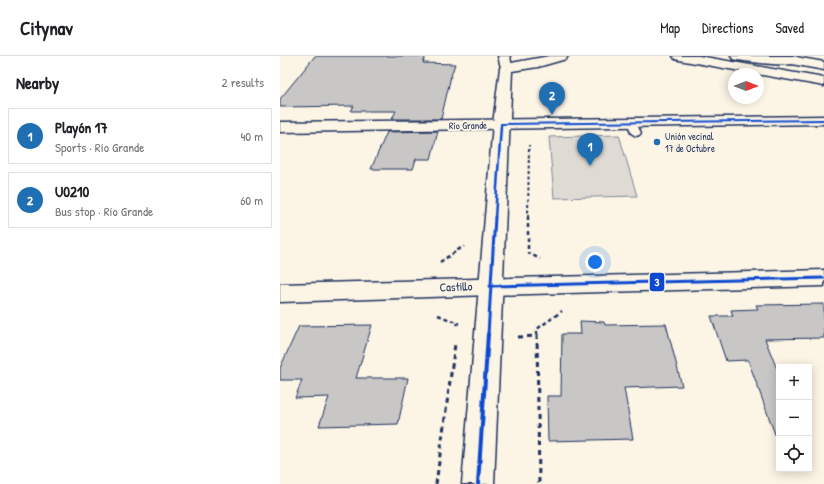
<!DOCTYPE html>
<html lang="en">
<head>
<meta charset="utf-8">
<style>
	:root { --surface:#fff; --page:#f6f6f6; --text:#202124; --muted:#757577; --line:#e0e0e0; --accent:#1f6fb2 }
	body { margin:0; font-family:"Patrick Hand",sans-serif; background:var(--page); color:var(--text) }
	.controls { position:absolute; right:12px; bottom:12px; display:grid; overflow:hidden; border-radius:0px; box-shadow:0 2px 10px #0003 }
	.controls button { width:36px; height:36px; display:grid; place-items:center; padding:0; border:0; border-bottom:1px solid var(--line); background:var(--surface); color:var(--text); font:20px sans-serif }
	.compass { position:absolute; left:448px; top:12px; width:36px; height:36px; border-radius:50%; background:var(--surface); box-shadow:0 2px 10px #0003; rotate:90deg }
	.you { position:absolute; left:315px; top:206px; width:14px; height:14px; margin:-10px; border:3px solid #fff; border-radius:50%; background:#1a73e8; box-shadow:0 0 0 6px #1a73e833 }
	.badge { display:grid; place-items:center; width:26px; height:26px; border-radius:50%; background:var(--accent); color:#fff; font-size:13px; font-weight:700 }
	.pin { position:absolute; translate:-50% -33px; filter:drop-shadow(0 1px 2px #0008) }
	.pin::after { content:''; position:absolute; top:21px; width:14px; height:12px; background:inherit; clip-path:polygon(0 0,100% 0,50% 100%) }
	.list { margin:0; padding:0; list-style:none }
	h2 { display:flex; justify-content:space-between; align-items:center; height:52px; margin:0; padding:0 16px; font-size:17px }
	h2 small { font-size:13px; font-weight:400; color:var(--muted) }
	.list li { display:grid; grid-template-columns:26px 1fr auto; gap:12px; align-items:center; box-sizing:border-box; height:56px; margin:0 8px 8px; padding:0 8px; border:1px solid var(--line); border-radius:0px }
	.list b { display:block; font-size:15px; white-space:nowrap }
	.list p { margin:0; font-size:13px; white-space:nowrap; color:var(--muted) }
	.list em { font-size:13px; font-style:normal; color:var(--muted) }
	.icon { flex:none; width:22px; height:22px; fill:none; stroke:currentColor; stroke-width:2; stroke-linecap:round; stroke-linejoin:round }
	.map { position:relative; flex:none; width:544px; height:428px; overflow:hidden }
	header { display:flex; align-items:center; gap:24px; box-sizing:border-box; height:56px; padding:0 20px; background:var(--surface); border-bottom:1px solid var(--line) }
	header strong { font-size:19px }
	nav { display:flex; gap:22px; margin-inline-start:auto; font-size:14px }
	main { display:flex }
	aside { flex:1; background:var(--surface) }
	.map>svg:first-child { display:block }
	.green { fill:#dfdbd4; stroke:#7d8599 }
	.building { fill:#c8c7c6; stroke:#1b2f5e }
	.lines { fill:none; stroke-linecap:round; stroke-linejoin:round }
	.service-casing { stroke:#1b2f5e; stroke-width:3 }
	.minor-casing { stroke:#1b2f5e; stroke-width:3 }
	.tertiary-casing { stroke:#1b2f5e; stroke-width:3 }
	.primary-casing { stroke:#1b2f5e; stroke-width:3 }
	.path-far2 { stroke:#1b2f5e; stroke-width:2; stroke-dasharray:3 2.5; stroke-linecap:butt }
	.path-far1 { stroke:#1b2f5e; stroke-width:2.5; stroke-dasharray:4 3; stroke-linecap:butt }
	.path { stroke:#1b2f5e; stroke-width:3; stroke-dasharray:5 4; stroke-linecap:butt }
	.service { fill:#fcf5e5; fill-rule:evenodd }
	.minor { fill:#fcf5e5; fill-rule:evenodd }
	.tertiary { fill:#fcf5e5; fill-rule:evenodd }
	.primary { fill:#fcf5e5; fill-rule:evenodd }
	.bus-1-far3-casing { stroke:#fcf5e5; stroke-width:4 }
	.bus-1-far2-casing { stroke:#fcf5e5; stroke-width:5 }
	.bus-1-far1-casing { stroke:#fcf5e5; stroke-width:6 }
	.bus-1-casing { stroke:#fcf5e5; stroke-width:7 }
	.bus-1-far3 { stroke:#0d49d0; stroke-width:2 }
	.bus-1-far2 { stroke:#0d49d0; stroke-width:2.5 }
	.bus-1-far1 { stroke:#0d49d0; stroke-width:3 }
	.bus-1 { stroke:#0d49d0; stroke-width:4 }
	.poi-dot { fill:#1f6fb2; stroke:#fcf5e5; stroke-width:1.5 }
	.labels { text-anchor:middle; stroke-width:4; stroke-linejoin:round; paint-order:stroke }
	.far-street-label { font-size:10px; fill:#1b2f5e; stroke:#fcf5e5 }
	.far-poi-label { font-size:10px; fill:#1b2f5e; stroke:#fcf5e5; text-anchor:start }
	.street-label { font-size:12px; fill:#1b2f5e; stroke:#fcf5e5 }
	.line-badge { stroke:#fcf5e5; stroke-width:1.5 }
	.badge-label { font-size:11px; text-anchor:middle; font-weight:bold; fill:#fff }
</style>
</head>
<body>
<header>
<strong>Citynav</strong>
<nav><a>Map</a><a>Directions</a><a>Saved</a></nav>
</header>
<main>
<aside>
<h2>Nearby<small>2 results</small></h2>
<ul class="list">
<li><span class="badge">1</span><div><b>Playón 17</b><p>Sports · Río Grande</p></div><em>40 m</em></li>
<li><span class="badge">2</span><div><b>U0210</b><p>Bus stop · Río Grande</p></div><em>60 m</em></li>
</ul>
</aside>
<div class="map">
<svg width="544" height="428" viewBox="0 0 544 428">
	<rect width="100%" height="100%" fill="#fcf5e5"/>
	<filter id="ink" filterUnits="userSpaceOnUse"><feTurbulence type="fractalNoise" baseFrequency=".025" numOctaves="2"/><feDisplacementMap in="SourceGraphic" scale="8" xChannelSelector="R" yChannelSelector="G"/><feConvolveMatrix kernelMatrix="1 2 1 2 8 2 1 2 1" color-interpolation-filters="sRGB"/></filter>
	<g filter="url(#ink)">
		<!-- green -->
		<path class="green" d="M 339,79 L 357,140 L 274,142 L 269,81 Z"/>
		<!-- building -->
		<g class="building">
			<path d="M 35,0 L 146,0 L 143,7 L 175,8 L 171,20 L 161,63 L 112,63 L 116,55 L 71,55 L 74,50 L 0,51 L 0,43 Z"/>
			<path d="M 158,75 L 151,103 L 136,103 L 133,113 L 91,113 L 107,76 Z"/>
			<path d="M 544,248 L 544,282 L 485,283 L 499,318 L 499,380 L 496,381 L 468,304 L 446,305 L 431,260 L 453,260 L 451,254 L 478,253 L 476,249 Z"/>
			<path d="M 300,265 L 324,266 L 325,269 L 386,268 L 402,330 L 344,332 L 353,383 L 268,385 L 267,340 L 281,340 L 282,278 L 301,278 Z"/>
			<path d="M 92,269 L 76,322 L 128,322 L 118,368 L 39,370 L 49,341 L 15,342 L 22,324 L 0,324 L 0,312 L 19,270 Z"/>
		</g>
		<g class="lines">
			<defs>
				<path id="service" d="M 352,64 L 356,67 L 361,77 L 359,79 L 356,80 L 351,77 L 348,67 Z"/>
				<g id="minor">
					<path d="M 218,0 L 230,0 L 232,12 L 230,15 L 222,15 Z"/>
					<path d="M 544,60 L 544,68 L 0,76 L 0,66 Z"/>
					<path d="M 544,214 L 544,230 L 210,239 L 0,246 L 0,228 Z"/>
				</g>
				<g id="tertiary">
					<path d="M 269,0 L 288,0 L 286,3 L 258,11 L 232,15 L 214,428 L 182,428 L 213,68 L 220,12 L 222,9 L 226,8 Z"/>
					<path d="M 451,0 L 514,0 L 518,1 L 520,4 L 518,7 C 499,11 476,6 457,4 L 453,3 Z"/>
				</g>
				<g id="primary">
					<path d="M 393,0 L 419,0 L 544,22 L 544,30 L 399,4 L 395,3 Z"/>
					<path d="M 484,0 L 510,0 L 544,6 L 544,14 L 490,4 L 486,3 Z"/>
				</g>
			</defs>
			<!-- service casing -->
			<use href="#service" class="service-casing"/>
			<!-- minor casing -->
			<use href="#minor" class="minor-casing"/>
			<!-- tertiary casing -->
			<use href="#tertiary" class="tertiary-casing"/>
			<!-- primary casing -->
			<use href="#primary" class="primary-casing"/>
			<!-- path-far2 -->
			<path class="path-far2" d="M 248,162 L 249,89"/>
			<!-- path-far1 -->
			<g class="path-far1">
				<path d="M 248,161 L 248,197 L 260,203"/>
				<path d="M 160,206 L 184,190"/>
				<path d="M 158,259 L 178,267 L 177,269"/>
				<path d="M 257,279 L 257,273 L 282,255"/>
			</g>
			<!-- path -->
			<g class="path">
				<path d="M 257,278 L 259,428"/>
				<path d="M 238,281 L 257,280"/>
				<path d="M 156,428 L 175,288"/>
			</g>
			<!-- service -->
			<use href="#service" class="service"/>
			<!-- minor -->
			<use href="#minor" class="minor"/>
			<!-- tertiary -->
			<use href="#tertiary" class="tertiary"/>
			<!-- primary -->
			<use href="#primary" class="primary"/>
			<defs>
				<path id="bus-1-far3" d="M 221,71 L 221,68 L 544,64"/>
				<path id="bus-1-far2" d="M 215,162 L 221,70"/>
				<g id="bus-1-far1">
					<path d="M 210,230 L 544,222"/>
					<path d="M 208,279 L 215,161"/>
				</g>
				<path id="bus-1" d="M 198,428 L 208,278"/>
			</defs>
			<!-- bus-1-far3 casing -->
			<use href="#bus-1-far3" class="bus-1-far3-casing"/>
			<!-- bus-1-far2 casing -->
			<use href="#bus-1-far2" class="bus-1-far2-casing"/>
			<!-- bus-1-far1 casing -->
			<use href="#bus-1-far1" class="bus-1-far1-casing"/>
			<!-- bus-1 casing -->
			<use href="#bus-1" class="bus-1-casing"/>
			<!-- bus-1-far3 -->
			<use href="#bus-1-far3" class="bus-1-far3"/>
			<!-- bus-1-far2 -->
			<use href="#bus-1-far2" class="bus-1-far2"/>
			<!-- bus-1-far1 -->
			<use href="#bus-1-far1" class="bus-1-far1"/>
			<!-- bus-1 -->
			<use href="#bus-1" class="bus-1"/>
		</g>
	</g>
	<!-- markers -->
	<circle class="poi-dot" cx="377" cy="86" r="4"/>
	<g class="labels">
		<!-- far-street labels -->
		<g class="far-street-label">
			<text transform="translate(188 69) rotate(-1)" y="4">Río Grande</text>
		</g>
		<!-- far-poi labels -->
		<g class="far-poi-label">
			<text x="385" y="84">Unión vecinal<tspan x="385" dy="12">17 de Octubre</tspan></text>
		</g>
		<!-- street labels -->
		<g class="street-label">
			<text transform="translate(176 231) rotate(-2)" y="4">Castillo</text>
		</g>
	</g>
	<rect class="line-badge" x="369" y="216" width="16" height="20" rx="4" fill="#0d49d0"/>
	<g class="badge-label">
		<text x="377" y="230">3</text>
	</g>
</svg>
<div class="controls">
<button>+</button>
<button>−</button>
<button><svg class="icon" aria-label="locate" viewBox="0 0 24 24"><circle cx="12" cy="12" r="6"/><path d="M12 2v4M12 18v4M2 12h4M18 12h4"/></svg></button>
</div>
<svg class="compass" viewBox="-18 -18 36 36"><path d="M0-13l5 13h-10z" fill="#e53935"/><path d="M0 13l5-13h-10z" fill="#757577"/></svg>
<div class="you"></div>
<div class="pin badge" style="left:310px;top:110px">1</div>
<div class="pin badge" style="left:272px;top:59px">2</div>
</div>
</main>
</body>
</html>
